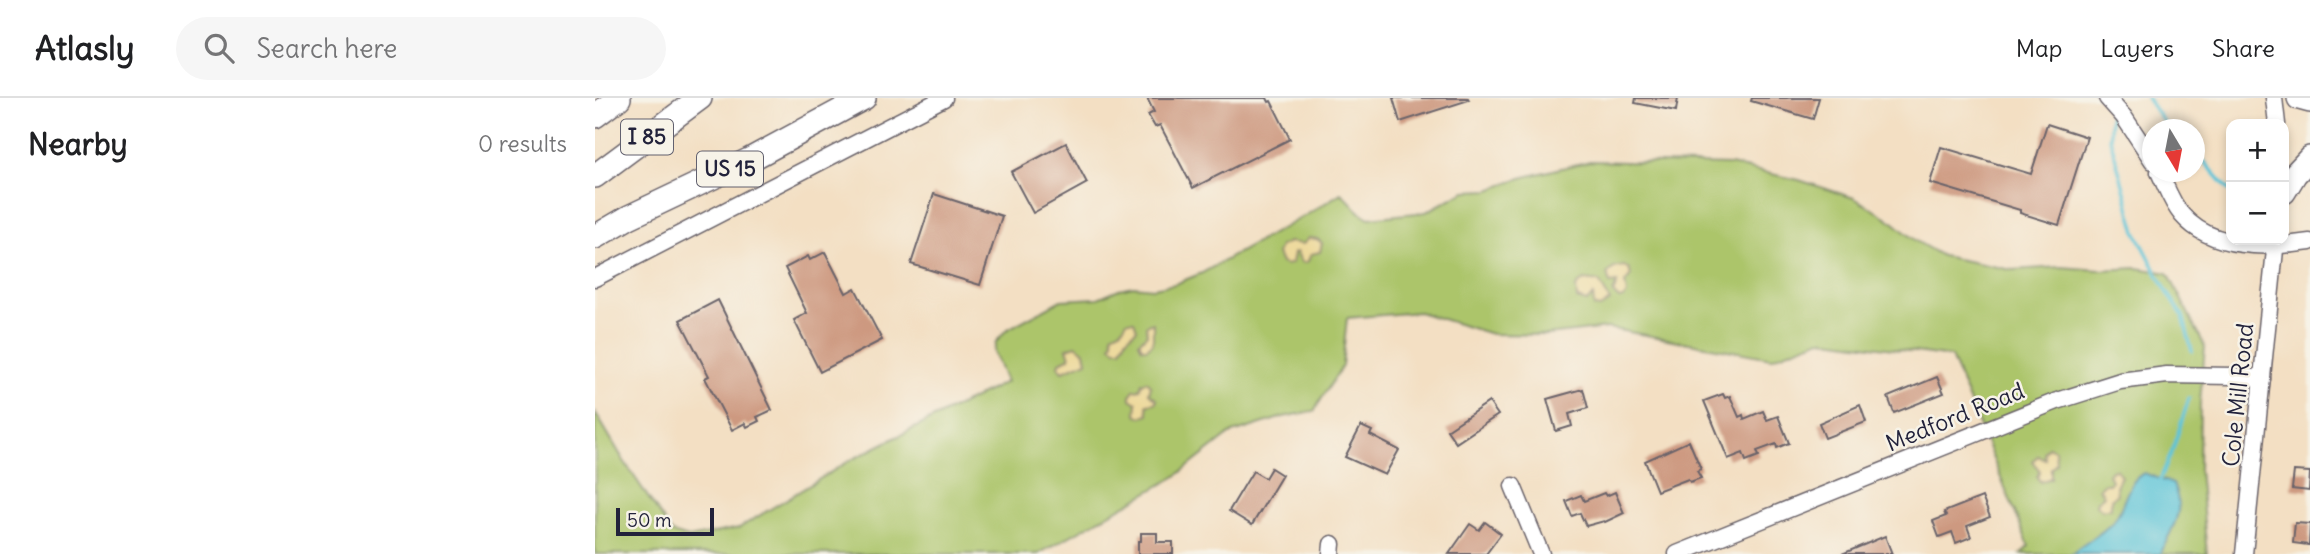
<!DOCTYPE html>
<html lang="en">
<head>
<meta charset="utf-8">
<style>
	:root { --surface:#fff; --page:#f6f6f6; --text:#202124; --muted:#757577; --line:#e0e0e0 }
	body { margin:0; font-family:Delius,sans-serif; background:var(--page); color:var(--text) }
	.controls { position:absolute; right:21px; top:21px; display:grid; overflow:hidden; border-radius:14px; box-shadow:0 4px 10px #0003 }
	.controls button { width:63px; height:63px; display:grid; place-items:center; padding:0; border:0; border-bottom:2px solid var(--line); background:var(--surface); color:var(--text); font:35px sans-serif }
	.compass { position:absolute; left:1547px; top:21px; width:63px; height:63px; border-radius:50%; background:var(--surface); box-shadow:0 4px 10px #0003; rotate:170deg }
	.scale { position:absolute; left:21px; bottom:18px; width:98px; box-sizing:border-box; padding-left:7px; border:4px solid #22223b; border-top:0; font-size:19px; line-height:24px; white-space:nowrap; color:#22223b; -webkit-text-stroke:5px #f7f3e8; paint-order:stroke }
	.list { margin:0; padding:0; list-style:none }
	h2 { display:flex; justify-content:space-between; align-items:center; height:91px; margin:0; padding:0 28px; font-size:30px }
	h2 small { font-size:23px; font-weight:400; color:var(--muted) }
	.icon { flex:none; width:38px; height:38px; fill:none; stroke:currentColor; stroke-width:2; stroke-linecap:round; stroke-linejoin:round }
	.map { position:relative; flex:none; width:1715px; height:456px; overflow:hidden }
	header { display:flex; align-items:center; gap:42px; box-sizing:border-box; height:98px; padding:0 35px; background:var(--surface); border-bottom:2px solid var(--line) }
	header strong { font-size:33px }
	nav { display:flex; gap:38px; margin-inline-start:auto; font-size:24px }
	.search { width:490px; height:63px; background:var(--page); display:flex; align-items:center; gap:18px; box-sizing:border-box; padding:0 24px; border-radius:38px; color:var(--muted); font-size:26px }
	main { display:flex }
	aside { flex:1; background:var(--surface) }
	.map>svg:first-child { display:block }
	.green { fill:#acc56b; stroke:#677453; stroke-width:2 }
	.sand { fill:#eeda9e; stroke:#887e6c; stroke-width:2 }
	.water { fill:#5bc4d8; stroke:#3e738a; stroke-width:2 }
	.lines { fill:none; stroke-linecap:round; stroke-linejoin:round }
	.stream { stroke:#5bc4d8; stroke-width:3.5 }
	.building { fill:#cd9980 }
	.minor-casing { stroke:#6b646b; stroke-width:19 }
	.highway-casing { stroke:#6b646b; stroke-width:26 }
	.minor { stroke:#fff; stroke-width:16 }
	.highway { stroke:#fff; stroke-width:23 }
	.labels { text-anchor:middle; stroke-width:5; stroke-linejoin:round; paint-order:stroke }
	.shield { fill:#f7f3e8; stroke:#62616f; stroke-width:2 }
	.shield-label { font-size:21px; font-weight:bold; fill:#22223b }
	.street-label { font-size:23px; fill:#22223b; stroke:#f7f3e8 }
</style>
</head>
<body>
<header>
<strong>Atlasly</strong>
<div class="search"><svg class="icon" aria-label="search" viewBox="0 0 24 24"><circle cx="10" cy="10" r="6"/><path d="M15 15l6 6"/></svg>Search here</div>
<nav><a>Map</a><a>Layers</a><a>Share</a></nav>
</header>
<main>
<aside>
<h2>Nearby<small>0 results</small></h2>
<ul class="list">
</ul>
</aside>
<div class="map">
<svg width="1715" height="456" viewBox="0 0 1715 456">
	<rect width="100%" height="100%" fill="#f7f3e8"/>
	<filter id="ink" filterUnits="userSpaceOnUse"><feTurbulence type="fractalNoise" baseFrequency=".0143" numOctaves="2"/><feDisplacementMap in="SourceGraphic" scale="14" xChannelSelector="R" yChannelSelector="G"/><feConvolveMatrix kernelMatrix="1 2 1 2 8 2 1 2 1" color-interpolation-filters="sRGB"/></filter>
	<filter id="wash" filterUnits="userSpaceOnUse"><feTurbulence type="fractalNoise" baseFrequency=".00686" numOctaves="4" result="noise"/><feDisplacementMap in="SourceGraphic" scale="28" xChannelSelector="R" yChannelSelector="G"/><feGaussianBlur stdDeviation="1.57" result="paint"/><feColorMatrix in="noise" values="0 0 0 0 0 0 0 0 0 0 0 0 0 0 0 0 0 1.4 0 .05"/><feComposite in="paint" operator="in"/></filter>
	<g filter="url(#wash)">
		<rect width="100%" height="100%" fill="#f3dfc3"/>
		<!-- green -->
		<path class="green" d="M 995,63 L 1135,67 L 1204,82 L 1259,100 L 1293,120 L 1321,143 L 1347,158 L 1417,172 L 1466,169 L 1505,172 L 1542,170 L 1573,175 L 1610,249 L 1605,304 L 1604,372 L 1612,456 L 1426,456 L 1434,448 L 1356,259 L 1226,241 L 1176,260 L 1012,230 L 952,237 L 896,236 L 824,214 L 752,220 L 747,268 L 719,313 L 688,319 L 635,336 L 580,379 L 443,456 L 0,456 L 0,314 L 29,363 L 77,435 L 94,440 L 144,430 L 256,362 L 411,284 L 399,254 L 401,244 L 411,232 L 466,202 L 503,200 L 524,191 L 538,188 L 558,190 L 580,186 L 607,175 L 713,116 L 746,95 C 756,102 762,115 774,120 L 831,114 L 870,93 L 895,92 L 926,80 Z"/>
		<!-- sand -->
		<g class="sand">
			<path d="M 714,140 L 722,141 L 727,145 L 725,154 L 716,156 L 713,163 L 710,165 L 706,164 L 702,154 L 699,155 L 697,165 L 691,167 L 686,165 L 682,156 L 685,148 L 694,144 L 708,146 Z"/>
			<path d="M 1029,168 L 1034,171 L 1036,178 L 1030,185 L 1032,196 L 1029,200 L 1024,201 L 1018,195 L 1022,185 L 1015,186 L 1012,176 L 1019,170 Z"/>
			<path d="M 989,182 L 1004,184 L 1015,203 L 1005,210 L 999,209 L 998,197 L 992,204 L 982,201 L 981,189 Z"/>
			<path d="M 532,223 L 539,223 L 542,231 L 531,241 L 526,251 L 520,251 L 516,247 L 518,243 L 517,236 L 527,231 Z"/>
			<path d="M 554,225 L 558,225 L 558,245 L 552,250 L 547,250 L 544,244 L 552,236 L 551,228 Z"/>
			<path d="M 481,247 L 490,254 L 492,263 L 468,273 L 464,269 L 465,264 L 475,259 L 472,250 Z"/>
			<path d="M 552,283 L 556,287 L 554,295 L 562,301 L 560,305 L 552,306 L 553,316 L 546,319 L 541,316 L 542,305 L 536,301 L 536,296 L 539,292 L 545,291 L 547,285 Z"/>
			<path d="M 1453,349 L 1460,352 L 1461,365 L 1456,370 L 1456,380 L 1445,384 L 1442,379 L 1445,373 L 1437,363 L 1443,358 L 1450,361 L 1449,354 Z"/>
			<path d="M 1521,371 L 1526,378 L 1521,388 L 1522,396 L 1516,401 L 1516,410 L 1507,412 L 1501,407 L 1502,403 L 1509,397 L 1504,390 L 1508,386 L 1514,386 L 1516,383 L 1513,376 L 1516,372 Z"/>
		</g>
		<!-- water -->
		<path class="water" d="M 1549,375 L 1578,386 C 1592,418 1575,429 1566,456 L 1477,456 C 1489,445 1505,437 1517,425 C 1531,410 1529,385 1549,375 Z"/>
		<g class="lines">
			<!-- stream -->
			<g class="stream">
				<path d="M 1552,0 L 1574,32"/>
				<path d="M 1515,13 L 1515,40 L 1541,134 L 1571,192 L 1588,218 L 1597,253"/>
				<path d="M 1600,53 L 1636,94"/>
				<path d="M 1565,382 L 1578,351 L 1594,300"/>
			</g>
		</g>
		<g id="blocks">
			<!-- building -->
			<g class="building">
				<path d="M 552,0 L 672,0 L 674,4 L 676,3 L 695,41 L 598,90 L 565,27 L 560,29 L 553,17 L 559,14 Z"/>
				<path d="M 798,0 L 873,0 L 874,2 L 805,24 Z"/>
				<path d="M 1041,0 L 1083,0 L 1081,13 L 1040,5 Z"/>
				<path d="M 1157,0 L 1224,0 L 1218,21 L 1156,3 Z"/>
				<path d="M 1452,26 L 1492,39 L 1464,127 L 1425,115 L 1425,112 L 1335,85 L 1346,49 L 1436,76 Z"/>
				<path d="M 471,45 L 492,85 L 438,115 L 416,74 Z"/>
				<path d="M 339,96 L 407,118 L 385,187 L 316,166 Z"/>
				<path d="M 230,154 L 251,195 L 260,190 L 287,242 L 225,274 L 199,222 L 212,215 L 190,170 L 213,158 L 215,162 Z"/>
				<path d="M 123,202 L 177,312 L 162,319 L 164,323 L 152,329 L 150,325 L 137,332 L 110,280 L 114,278 L 85,222 Z"/>
				<path d="M 1342,279 L 1349,295 L 1299,315 L 1293,299 Z"/>
				<path d="M 988,291 L 993,310 L 974,316 L 977,328 L 961,333 L 952,301 Z"/>
				<path d="M 1128,296 L 1130,300 L 1135,298 L 1144,319 L 1148,317 L 1149,321 L 1168,313 L 1172,322 L 1183,318 L 1194,345 L 1182,350 L 1181,346 L 1162,353 L 1164,358 L 1151,363 L 1148,355 L 1133,361 L 1109,303 Z"/>
				<path d="M 894,304 L 903,317 L 861,345 L 852,332 Z"/>
				<path d="M 1265,307 L 1271,324 L 1230,340 L 1224,325 Z"/>
				<path d="M 766,328 L 777,333 L 775,337 L 804,352 L 790,377 L 750,359 Z"/>
				<path d="M 1094,343 L 1106,371 L 1102,373 L 1106,380 L 1095,384 L 1093,381 L 1062,393 L 1050,363 Z"/>
				<path d="M 676,370 L 687,377 L 657,427 L 634,413 L 658,373 L 670,380 Z"/>
				<path d="M 1699,373 L 1715,374 L 1714,393 L 1697,391 Z"/>
				<path d="M 1020,394 L 1029,415 L 1010,424 L 1009,423 L 991,428 L 985,415 L 977,418 L 971,403 L 986,397 L 989,403 L 1009,395 L 1011,398 Z"/>
				<path d="M 1387,399 L 1395,419 L 1372,428 L 1376,439 L 1361,445 L 1357,434 L 1344,439 L 1338,423 L 1351,418 L 1349,414 Z"/>
				<path d="M 890,424 L 906,436 L 891,456 L 854,456 L 875,426 L 884,432 Z"/>
				<path d="M 1700,425 L 1715,426 L 1714,447 L 1698,445 Z"/>
				<path d="M 546,435 L 562,435 L 562,444 L 578,444 L 578,456 L 543,456 L 543,443 L 546,443 Z"/>
				<path d="M 1290,438 L 1297,456 L 1247,456 Z"/>
			</g>
		</g>
	</g>
	<g filter="url(#ink)">
		<use href="#blocks" fill-opacity="0" stroke="#6b646b" stroke-width="2"/>
		<g class="lines">
			<defs>
				<g id="minor">
					<path d="M 1512,0 L 1529,19 L 1558,63"/>
					<path d="M 1679,0 L 1682,26"/>
					<path d="M 1564,74 C 1571,88 1576,104 1587,117 C 1617,152 1673,150 1715,144"/>
					<path d="M 0,180 L 349,0"/>
					<path d="M 918,388 L 946,456"/>
					<path d="M 736,456 L 737,446"/>
					<path d="M 1082,456 L 1462,303 L 1525,283 L 1572,277 L 1638,278 L 1667,281"/>
					<path d="M 1649,456 L 1681,142"/>
				</g>
				<g id="highway">
					<path d="M 1704,0 L 1715,3"/>
					<path d="M 0,18 L 24,0"/>
					<path d="M 0,78 L 105,0"/>
					<path d="M 1689,94 L 1700,76 L 1715,60"/>
					<path d="M 0,139 L 34,119 L 154,62 L 269,0"/>
				</g>
			</defs>
			<!-- minor casing -->
			<use href="#minor" class="minor-casing"/>
			<!-- highway casing -->
			<use href="#highway" class="highway-casing"/>
			<!-- minor -->
			<use href="#minor" class="minor"/>
			<!-- highway -->
			<use href="#highway" class="highway"/>
		</g>
	</g>
	<g class="labels">
		<!-- shield labels -->
		<g class="shield">
			<rect x="26" y="21.5" width="52" height="35" rx="5"/>
			<rect x="102" y="53.5" width="66" height="35" rx="5"/>
		</g>
		<g class="shield-label">
			<text x="52" y="46">I 85</text>
			<text x="135" y="78">US 15</text>
		</g>
		<!-- street labels -->
		<g class="street-label">
			<text transform="translate(1643 297) rotate(-84)" y="8">Cole Mill Road</text>
			<text transform="translate(1360 319) rotate(-22)" y="8">Medford Road</text>
		</g>
	</g>
</svg>
<div class="controls">
<button>+</button>
<button>−</button>
</div>
<svg class="compass" viewBox="-18 -18 36 36"><path d="M0-13l5 13h-10z" fill="#e53935"/><path d="M0 13l5-13h-10z" fill="#757577"/></svg>
<div class="scale">50 m</div>
</div>
</main>
</body>
</html>
